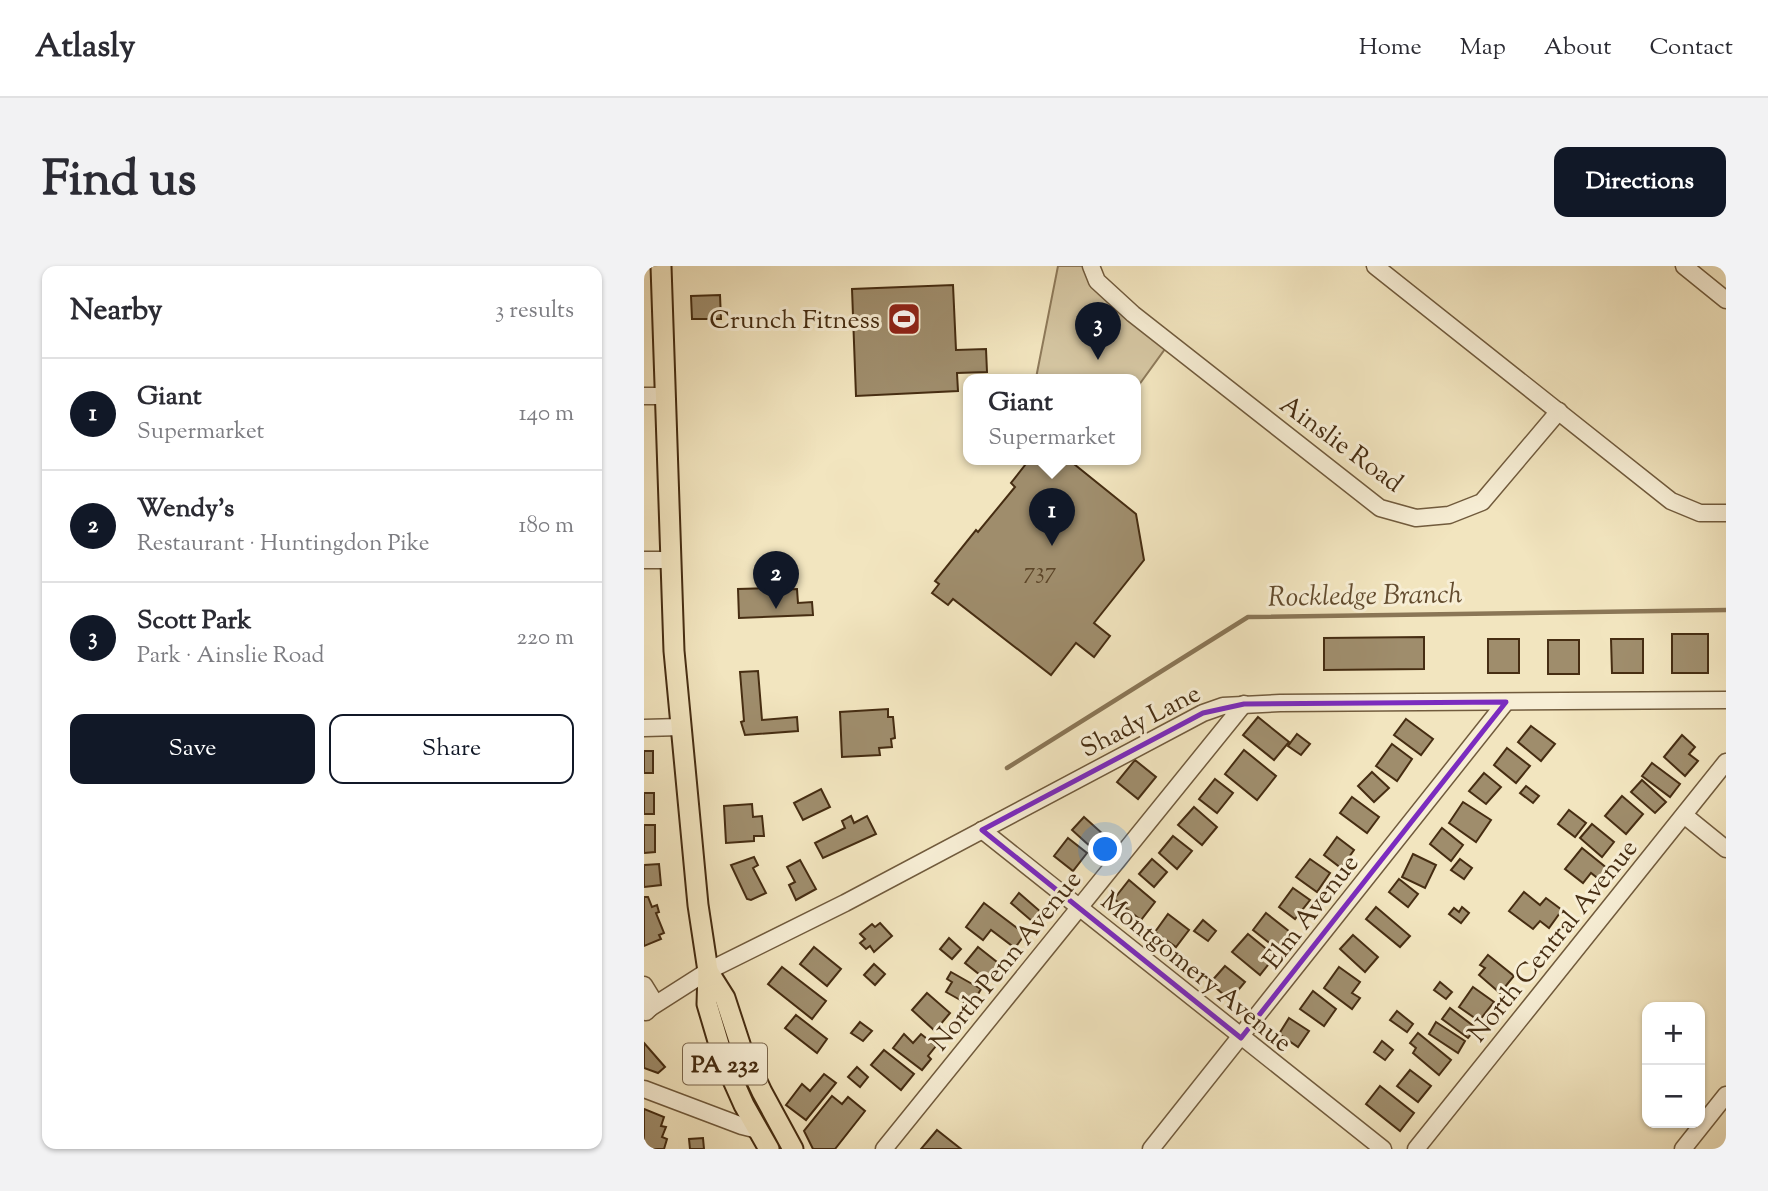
<!DOCTYPE html>
<html lang="en">
<head>
<meta charset="utf-8">
<style>
	:root { --surface:#fff; --page:#f2f2f3; --text:#2b2b33; --muted:#7c7c81; --line:#e1e1e2; --accent:#111827 }
	body { margin:0; font-family:"Sorts Mill Goudy",serif; background:var(--page); color:var(--text) }
	.controls { position:absolute; right:21px; bottom:21px; display:grid; overflow:hidden; border-radius:14px; box-shadow:0 2px 5px #0004 }
	.controls button { width:63px; height:63px; display:grid; place-items:center; padding:0; border:0; border-bottom:2px solid var(--line); background:var(--surface); color:var(--text); font:35px sans-serif }
	.you { position:absolute; left:462px; top:584px; width:24px; height:24px; margin:-18px; border:5px solid #fff; border-radius:50%; background:#1a73e8; box-shadow:0 0 0 10px #1a73e833 }
	.badge { display:grid; place-items:center; width:46px; height:46px; border-radius:50%; background:var(--accent); color:#fff; font-size:23px; font-weight:700 }
	.pin { position:absolute; translate:-50% -58px; filter:drop-shadow(0 2px 4px #0008) }
	.pin::after { content:''; position:absolute; top:37px; width:24px; height:21px; background:inherit; clip-path:polygon(0 0,100% 0,50% 100%) }
	.popup { position:absolute; left:319px; top:108px; width:178px; height:91px; box-sizing:border-box; display:grid; place-content:center; border-radius:14px; background:var(--surface); filter:drop-shadow(0 2px 5px #0005); font-size:23px; white-space:nowrap; color:var(--muted) }
	.popup b { font-size:26px; color:var(--text) }
	.popup::after { content:''; position:absolute; left:50%; top:100%; margin-left:-14px; border:14px solid transparent; border-top-color:var(--surface) }
	.list { margin:0; padding:0; list-style:none }
	h2 { display:flex; justify-content:space-between; align-items:center; height:91px; margin:0; padding:0 28px; font-size:30px }
	h2 small { font-size:23px; font-weight:400; color:var(--muted) }
	.list li { display:grid; grid-template-columns:46px 1fr auto; gap:21px; align-items:center; box-sizing:border-box; height:112px; padding:0 28px; border-top:2px solid var(--line) }
	.list b { display:block; font-size:26px; white-space:nowrap }
	.list p { margin:0; font-size:23px; white-space:nowrap; color:var(--muted) }
	.list em { font-size:23px; font-style:normal; color:var(--muted) }
	.actions { display:flex; gap:14px; padding:21px 28px }
	.actions a { flex:1; padding:16px 0; border:2px solid var(--accent); border-radius:14px; text-align:center; font-size:24px; color:var(--accent) }
	.actions .main { background:var(--accent); color:#fff }
	.map { position:relative; flex:none; width:1082px; height:883px; overflow:hidden; border-radius:14px }
	header { display:flex; align-items:center; gap:42px; box-sizing:border-box; height:98px; padding:0 35px; background:var(--surface); border-bottom:2px solid var(--line) }
	header strong { font-size:33px }
	nav { display:flex; gap:38px; margin-inline-start:auto; font-size:24px }
	.intro { display:flex; align-items:center; justify-content:space-between; box-sizing:border-box; height:168px; padding:0 42px }
	h1 { margin:0; font-size:49px }
	.button { padding:18px 32px; border-radius:14px; background:var(--accent); color:#fff; font-size:24px; font-weight:700 }
	main { display:flex; gap:42px; padding:0 42px }
	aside { flex:1; background:var(--surface); border-radius:14px; box-shadow:0 2px 5px #0004 }
	.map>svg:first-child { display:block }
	.green { fill:#d5c6a2; stroke:#8e7a5a; stroke-width:2 }
	.lines { fill:none; stroke-linecap:round; stroke-linejoin:round }
	.stream { stroke:#8a7656; stroke-width:4.5 }
	.building { fill:#9f8d6c; stroke:#462d12; stroke-width:2 }
	.minor-casing { stroke:#715b3d; stroke-width:19 }
	.major-casing { stroke:#462d12; stroke-width:23 }
	.minor { stroke:#f7eed5; stroke-width:16 }
	.major { stroke:#f2e5bf; stroke-width:19 }
	.marked { fill:none; stroke:#7b2cbf; stroke-width:5; stroke-linejoin:round }
	.labels { text-anchor:middle; stroke-width:6; stroke-linejoin:round; paint-order:stroke }
	.number-label { font-size:23px; fill:#5c4528 }
	.shield { fill:#f7eed5; stroke:#7b674c; stroke-width:2 }
	.shield-label { font-size:24px; font-weight:bold; fill:#462d12 }
	.poi-label { font-size:26px; fill:#462d12; stroke:#f7eed5; text-anchor:end }
	.street-label { font-size:26px; fill:#462d12; stroke:#f7eed5 }
	.water-label { font-size:28px; font-style:italic; fill:#624b2e; stroke:#f7eed5 }
</style>
</head>
<body>
<header>
<strong>Atlasly</strong>
<nav><a>Home</a><a>Map</a><a>About</a><a>Contact</a></nav>
</header>
<div class="intro"><h1>Find us</h1><a class="button">Directions</a></div>
<main>
<aside>
<h2>Nearby<small>3 results</small></h2>
<ul class="list">
<li><span class="badge">1</span><div><b>Giant</b><p>Supermarket</p></div><em>140 m</em></li>
<li><span class="badge">2</span><div><b>Wendy's</b><p>Restaurant · Huntingdon Pike</p></div><em>180 m</em></li>
<li><span class="badge">3</span><div><b>Scott Park</b><p>Park · Ainslie Road</p></div><em>220 m</em></li>
</ul>
<div class="actions"><a class="main">Save</a><a>Share</a></div>
</aside>
<div class="map">
<svg width="1082" height="883" viewBox="0 0 1082 883">
	<rect width="100%" height="100%" fill="#f2e5bf"/>
	<filter id="stains"><feTurbulence type="fractalNoise" baseFrequency=".00286" numOctaves="4"/><feColorMatrix values="0 0 0 0 .2 0 0 0 0 .09 0 0 0 0 .02 0 0 0 .5 -.17"/></filter>
	<radialGradient id="worn" r=".72"><stop offset=".6" stop-color="#630" stop-opacity="0"/><stop offset="1" stop-color="#630" stop-opacity=".3"/></radialGradient>
	<!-- green -->
	<path class="green" d="M 414,0 L 447,0 L 526,76 L 492,123 L 492,114 L 394,114 L 392,112 Z"/>
	<g class="lines">
		<!-- stream -->
		<path class="stream" d="M 363,502 L 604,351 L 1082,344"/>
	</g>
	<!-- building -->
	<g class="building">
		<path d="M 309,19 L 312,84 L 342,83 L 343,106 L 313,107 L 314,125 L 212,130 L 208,23 Z"/>
		<path d="M 76,29 L 77,53 L 48,53 L 47,30 Z"/>
		<path d="M 385,194 L 425,194 L 492,248 L 500,294 L 450,357 L 466,370 L 450,391 L 432,377 L 407,409 L 309,333 L 304,339 L 288,327 L 295,318 L 291,315 L 332,264 L 334,266 L 371,221 L 367,217 Z"/>
		<path d="M 130,322 L 130,324 L 153,323 L 154,337 L 168,336 L 169,349 L 95,352 L 94,323 Z"/>
		<rect x="1028" y="368" width="36" height="39"/>
		<path d="M 780,371 L 780,403 L 680,404 L 680,372 Z"/>
		<rect x="844" y="373" width="31" height="34"/>
		<path d="M 967,373 L 999,373 L 999,407 L 968,407 Z"/>
		<rect x="904" y="374" width="31" height="34"/>
		<path d="M 114,405 L 118,454 L 153,451 L 154,465 L 101,469 L 97,456 L 100,455 L 96,406 Z"/>
		<path d="M 244,443 L 244,451 L 249,451 L 251,472 L 247,473 L 248,481 L 235,482 L 236,489 L 198,491 L 196,446 Z"/>
		<path d="M 614,451 L 645,476 L 630,494 L 599,469 Z"/>
		<path d="M 762,453 L 789,473 L 777,489 L 750,469 Z"/>
		<path d="M 887,460 L 911,478 L 897,495 L 874,476 Z"/>
		<path d="M 653,468 L 666,478 L 657,489 L 644,480 Z"/>
		<path d="M 1038,469 L 1051,481 L 1045,488 L 1054,495 L 1041,510 L 1020,491 Z"/>
		<path d="M 748,478 L 768,493 L 753,515 L 732,500 Z"/>
		<path d="M 863,482 L 886,500 L 872,517 L 850,499 Z"/>
		<path d="M 600,484 L 632,510 L 613,534 L 581,508 Z"/>
		<rect x="0" y="485" width="9" height="22"/>
		<path d="M 491,494 L 512,511 L 494,533 L 473,516 Z"/>
		<path d="M 1008,497 L 1036,518 L 1026,531 L 998,510 Z"/>
		<path d="M 728,506 L 745,522 L 730,536 L 714,520 Z"/>
		<path d="M 840,507 L 857,521 L 842,538 L 825,525 Z"/>
		<path d="M 571,513 L 589,527 L 573,547 L 555,533 Z"/>
		<path d="M 998,514 L 1022,536 L 1011,547 L 987,526 Z"/>
		<path d="M 882,520 L 895,530 L 889,537 L 876,527 Z"/>
		<path d="M 177,523 L 186,541 L 159,554 L 150,537 Z"/>
		<rect x="0" y="527" width="10" height="21"/>
		<path d="M 978,530 L 999,548 L 982,568 L 961,550 Z"/>
		<path d="M 708,531 L 735,551 L 723,567 L 696,547 Z"/>
		<path d="M 819,536 L 847,554 L 832,576 L 805,557 Z"/>
		<path d="M 108,538 L 109,551 L 118,550 L 120,570 L 110,570 L 110,575 L 82,577 L 80,540 Z"/>
		<path d="M 550,541 L 573,561 L 558,579 L 534,559 Z"/>
		<path d="M 925,544 L 942,557 L 931,571 L 914,558 Z"/>
		<path d="M 207,550 L 210,557 L 223,550 L 232,568 L 179,592 L 171,577 L 201,562 L 198,555 Z"/>
		<path d="M 440,551 L 460,569 L 448,582 L 428,564 Z"/>
		<path d="M 948,558 L 970,576 L 958,591 L 936,572 Z"/>
		<path d="M 0,559 L 11,559 L 11,586 L 0,587 Z"/>
		<path d="M 798,562 L 819,579 L 807,595 L 786,578 Z"/>
		<path d="M 529,570 L 548,585 L 533,603 L 515,587 Z"/>
		<path d="M 693,571 L 710,584 L 697,602 L 680,589 Z"/>
		<path d="M 424,572 L 443,587 L 429,605 L 410,590 Z"/>
		<path d="M 938,582 L 964,603 L 956,614 L 947,607 L 939,617 L 921,603 Z"/>
		<path d="M 769,588 L 792,599 L 781,622 L 758,611 Z"/>
		<path d="M 110,591 L 114,599 L 109,602 L 122,627 L 107,634 L 103,633 L 87,599 Z"/>
		<path d="M 508,593 L 523,606 L 510,621 L 495,608 Z"/>
		<path d="M 666,593 L 686,607 L 673,626 L 652,611 Z"/>
		<path d="M 816,593 L 828,602 L 820,613 L 807,604 Z"/>
		<path d="M 156,594 L 172,623 L 152,634 L 145,619 L 151,616 L 143,601 Z"/>
		<path d="M 15,598 L 17,619 L 0,621 L 0,599 Z"/>
		<path d="M 755,613 L 774,628 L 764,641 L 745,626 Z"/>
		<path d="M 485,614 L 511,636 L 497,654 L 470,633 Z"/>
		<path d="M 649,622 L 666,634 L 651,653 L 635,641 Z"/>
		<path d="M 880,626 L 896,639 L 902,632 L 918,644 L 905,662 L 896,655 L 889,663 L 865,645 Z"/>
		<path d="M 375,627 L 398,647 L 389,656 L 367,637 Z"/>
		<path d="M 0,631 L 4,631 L 8,641 L 13,639 L 15,646 L 12,647 L 20,667 L 15,669 L 17,673 L 0,680 Z"/>
		<path d="M 340,637 L 381,668 L 371,682 L 347,664 L 339,674 L 322,661 Z"/>
		<path d="M 732,641 L 766,670 L 756,681 L 722,653 Z"/>
		<path d="M 818,641 L 825,647 L 817,657 L 805,648 L 810,642 L 815,646 Z"/>
		<path d="M 622,647 L 646,666 L 633,683 L 609,664 Z"/>
		<path d="M 524,648 L 545,664 L 532,681 L 511,666 Z"/>
		<path d="M 559,654 L 572,665 L 564,675 L 550,665 Z"/>
		<path d="M 236,657 L 248,670 L 230,686 L 226,680 L 222,683 L 216,677 L 221,673 L 216,668 L 228,658 L 231,661 Z"/>
		<path d="M 604,668 L 631,690 L 616,709 L 588,686 Z"/>
		<path d="M 709,669 L 734,691 L 721,706 L 696,683 Z"/>
		<path d="M 305,672 L 317,683 L 308,693 L 296,683 Z"/>
		<path d="M 170,681 L 197,703 L 183,720 L 156,698 Z"/>
		<path d="M 334,681 L 358,700 L 345,716 L 321,697 Z"/>
		<path d="M 844,689 L 870,710 L 856,727 L 835,709 L 841,702 L 836,699 Z"/>
		<path d="M 230,698 L 241,708 L 231,719 L 220,709 Z"/>
		<path d="M 581,700 L 601,716 L 586,734 L 566,717 Z"/>
		<path d="M 138,701 L 182,735 L 168,753 L 124,718 Z"/>
		<path d="M 695,701 L 716,716 L 708,727 L 716,732 L 708,743 L 680,722 Z"/>
		<path d="M 307,706 L 337,723 L 327,740 L 302,726 L 308,716 L 303,713 Z"/>
		<path d="M 796,716 L 808,726 L 802,733 L 790,724 Z"/>
		<path d="M 829,721 L 850,736 L 835,755 L 815,741 Z"/>
		<path d="M 669,725 L 692,743 L 680,760 L 656,743 Z"/>
		<path d="M 283,727 L 306,747 L 291,765 L 268,744 Z"/>
		<path d="M 806,742 L 832,762 L 824,772 L 798,753 Z"/>
		<path d="M 753,745 L 769,758 L 763,766 L 746,754 Z"/>
		<path d="M 152,749 L 183,773 L 173,787 L 141,762 Z"/>
		<path d="M 645,752 L 665,765 L 654,781 L 635,768 Z"/>
		<path d="M 216,756 L 228,765 L 219,775 L 207,767 Z"/>
		<path d="M 792,756 L 821,775 L 814,787 L 785,768 Z"/>
		<path d="M 774,767 L 807,794 L 795,809 L 769,787 L 772,782 L 766,777 Z"/>
		<path d="M 260,768 L 269,777 L 277,768 L 292,780 L 284,790 L 287,793 L 278,804 L 249,782 Z"/>
		<path d="M 738,775 L 749,784 L 741,794 L 730,786 Z"/>
		<path d="M 0,777 L 21,801 L 14,807 L 0,802 Z"/>
		<path d="M 240,784 L 270,808 L 257,824 L 227,799 Z"/>
		<path d="M 213,801 L 224,811 L 216,821 L 204,811 Z"/>
		<path d="M 766,804 L 787,820 L 774,836 L 753,820 Z"/>
		<path d="M 180,808 L 192,817 L 162,854 L 142,839 L 158,818 L 166,825 Z"/>
		<path d="M 736,820 L 770,847 L 756,865 L 722,838 Z"/>
		<path d="M 188,830 L 198,838 L 204,831 L 221,845 L 191,883 L 169,883 L 160,865 Z"/>
		<path d="M 0,843 L 20,851 L 17,860 L 22,861 L 18,871 L 23,873 L 20,883 L 0,883 Z"/>
		<path d="M 293,864 L 317,883 L 277,883 Z"/>
		<path d="M 59,872 L 60,883 L 46,883 L 45,873 Z"/>
	</g>
	<g class="lines">
		<defs>
			<g id="minor">
				<path d="M 447,0 L 453,15 L 489,48 L 736,242 L 772,252 L 805,249 L 838,236 L 915,145"/>
				<path d="M 731,0 L 1027,235 L 1056,247 L 1082,247"/>
				<path d="M 1040,0 L 1082,34"/>
				<path d="M 0,130 L 22,130"/>
				<path d="M 0,294 L 26,294"/>
				<path d="M 0,462 L 36,461"/>
				<path d="M 1040,549 L 1082,583"/>
				<path d="M 338,564 L 739,883"/>
				<path d="M 0,719 L 8,732 L 6,742 L 2,746"/>
				<path d="M 6,742 L 64,705 L 201,637 L 559,447 L 579,440 L 636,437 L 1082,434"/>
				<path d="M 0,823 L 98,860 L 114,864"/>
				<path d="M 240,883 L 600,438"/>
				<path d="M 507,883 L 862,436"/>
				<path d="M 772,883 L 1082,496"/>
				<path d="M 1039,883 L 1082,829"/>
			</g>
			<g id="major">
				<path d="M 17,0 L 30,385 L 54,639 L 64,705 L 63,738 L 79,792 L 100,839 L 125,883"/>
				<path d="M 64,705 L 81,732 L 97,781 L 118,826 L 149,883"/>
			</g>
		</defs>
		<!-- minor casing -->
		<use href="#minor" class="minor-casing"/>
		<!-- major casing -->
		<use href="#major" class="major-casing"/>
		<!-- minor -->
		<use href="#minor" class="minor"/>
		<!-- major -->
		<use href="#major" class="major"/>
	</g>
	<!-- marked area -->
	<path class="marked" d="M 862,436 L 597,772 L 338,564 L 559,447 L 600,438 Z"/>
	<!-- icons -->
	<defs>
		<symbol id="stadium-square" viewBox="-11 -11 22 22"><rect x="-9" y="-9" width="18" height="18" rx="4" fill="#8f2418" stroke="#f7eed5"/><path d="M0-5a6.5 5 0 1 0 0 10a6.5 5 0 1 0 0-10ZM-3.5-1.8h7v3.6h-7Z" fill="#fff"/></symbol>
	</defs>
	<g fill-rule="evenodd">
		<use href="#stadium-square" x="241" y="34" width="38" height="38"/>
	</g>
	<g class="labels">
		<!-- number labels -->
		<g class="number-label">
			<text x="396" y="312">737</text>
		</g>
		<!-- shield labels -->
		<rect class="shield" x="39" y="777.5" width="84" height="41" rx="5"/>
		<g class="shield-label">
			<text x="81" y="806">PA 232</text>
		</g>
		<!-- poi labels -->
		<g class="poi-label">
			<text x="236" y="62">Crunch Fitness</text>
		</g>
		<!-- street labels -->
		<g class="street-label">
			<text transform="translate(698 177) rotate(36)" y="9">Ainslie Road</text>
			<text transform="translate(496 454) rotate(-27)" y="9">Shady Lane</text>
			<text transform="translate(666 645) rotate(-52)" y="9">Elm Avenue</text>
			<text transform="translate(908 674) rotate(-51)" y="9">North Central Avenue</text>
			<text transform="translate(361 694) rotate(-51)" y="9">North Penn Avenue</text>
			<text transform="translate(553 705) rotate(39)" y="9">Montgomery Avenue</text>
		</g>
		<!-- water labels -->
		<g class="water-label">
			<text transform="translate(721 328) rotate(-1)" y="10">Rockledge Branch</text>
		</g>
	</g>
	<rect width="100%" height="100%" filter="url(#stains)"/>
	<rect width="100%" height="100%" fill="url(#worn)"/>
</svg>
<div class="controls">
<button>+</button>
<button>−</button>
</div>
<div class="you"></div>
<div class="pin badge" style="left:408px;top:280px">1</div>
<div class="popup"><b>Giant</b>Supermarket</div>
<div class="pin badge" style="left:132px;top:343px">2</div>
<div class="pin badge" style="left:454px;top:94px">3</div>
</div>
</main>
</body>
</html>
